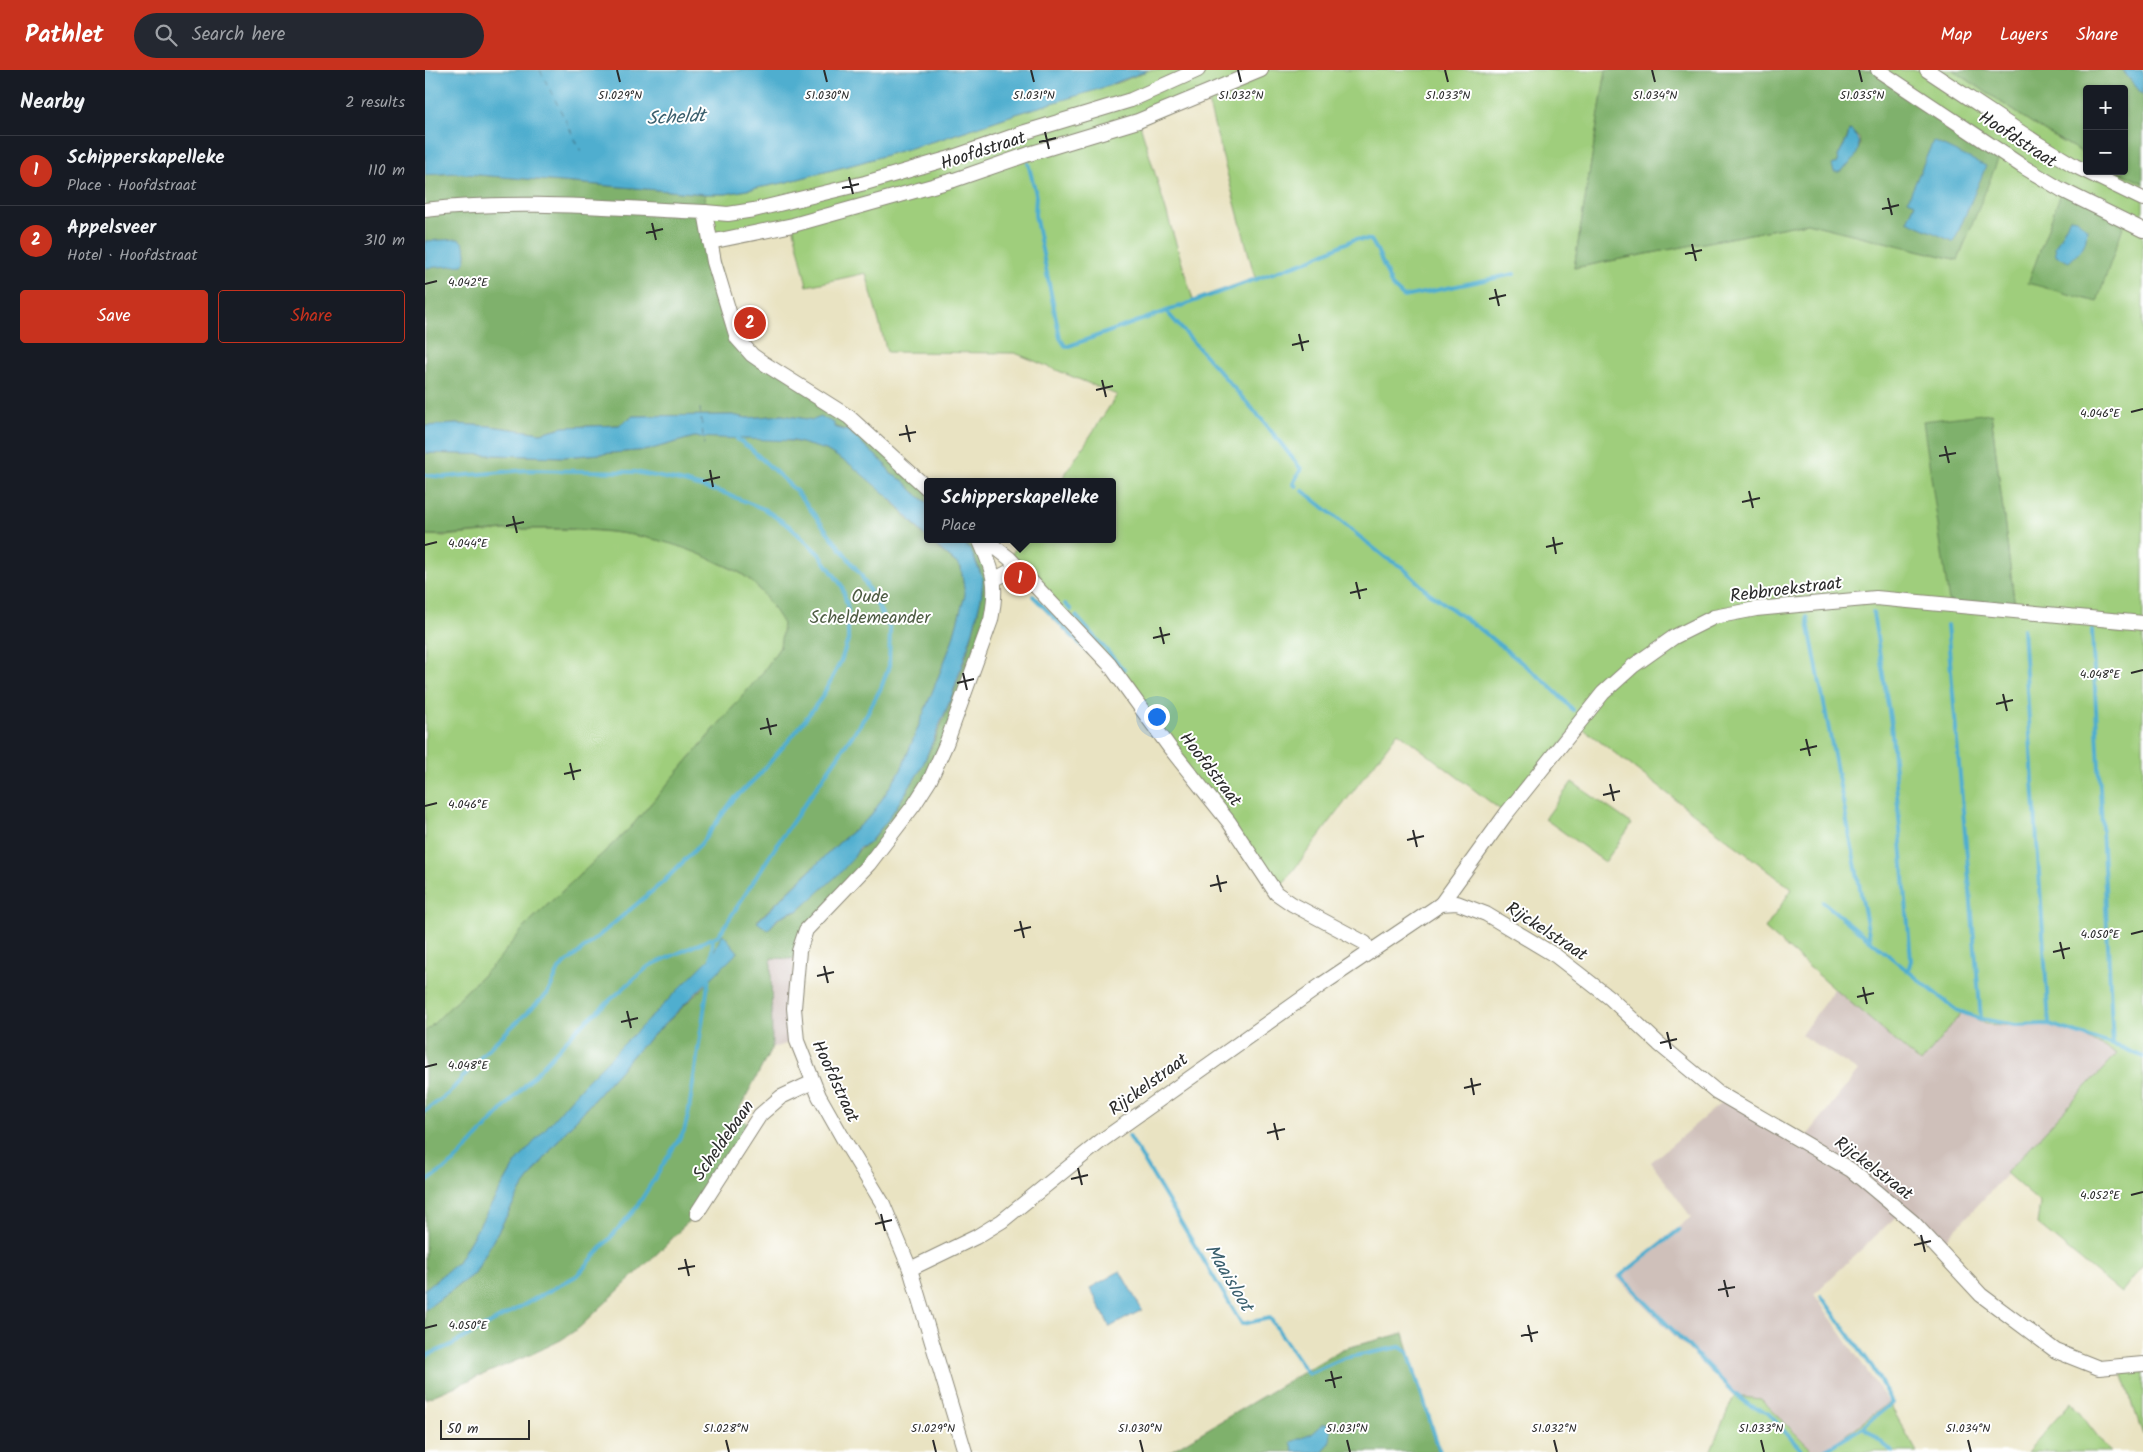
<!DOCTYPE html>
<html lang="en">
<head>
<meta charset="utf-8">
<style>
	:root { --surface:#171b24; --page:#242831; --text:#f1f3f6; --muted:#9ea1a6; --line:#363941; --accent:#c8321e }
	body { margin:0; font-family:Kalam,sans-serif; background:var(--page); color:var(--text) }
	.controls { position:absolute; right:15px; top:15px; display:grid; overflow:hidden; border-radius:5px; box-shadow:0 1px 4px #0004 }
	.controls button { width:45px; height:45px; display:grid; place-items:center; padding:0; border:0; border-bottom:1px solid var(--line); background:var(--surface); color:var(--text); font:25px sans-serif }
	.scale { position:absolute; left:15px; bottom:12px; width:90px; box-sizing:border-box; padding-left:5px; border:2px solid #2b2b2b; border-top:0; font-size:14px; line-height:18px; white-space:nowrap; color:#2b2b2b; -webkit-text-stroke:4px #fff; paint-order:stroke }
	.you { position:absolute; left:731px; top:646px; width:18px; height:18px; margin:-12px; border:4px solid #fff; border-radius:50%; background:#1a73e8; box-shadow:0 0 0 8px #1a73e833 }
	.badge { display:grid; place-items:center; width:32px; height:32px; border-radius:50%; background:var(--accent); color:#fff; font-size:16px; font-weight:700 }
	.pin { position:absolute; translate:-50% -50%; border:2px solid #fff; box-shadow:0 1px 5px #0006 }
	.popup { position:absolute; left:499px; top:408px; width:192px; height:65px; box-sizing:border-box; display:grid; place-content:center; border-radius:5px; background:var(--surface); filter:drop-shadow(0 1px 4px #0005); font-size:16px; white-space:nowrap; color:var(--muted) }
	.popup b { font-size:19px; color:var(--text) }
	.popup::after { content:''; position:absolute; left:50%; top:100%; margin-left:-10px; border:10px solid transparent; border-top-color:var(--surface) }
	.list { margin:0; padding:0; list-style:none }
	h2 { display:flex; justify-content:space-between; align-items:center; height:65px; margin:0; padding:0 20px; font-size:21px }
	h2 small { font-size:16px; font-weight:400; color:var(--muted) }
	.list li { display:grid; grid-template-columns:32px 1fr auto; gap:15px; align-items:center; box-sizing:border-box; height:70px; padding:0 20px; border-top:1px solid var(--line) }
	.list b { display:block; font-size:19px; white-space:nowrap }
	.list p { margin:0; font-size:16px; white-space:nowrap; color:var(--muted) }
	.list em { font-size:16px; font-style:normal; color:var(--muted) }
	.actions { display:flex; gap:10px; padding:15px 20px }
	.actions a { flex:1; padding:11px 0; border:1px solid var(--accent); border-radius:5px; text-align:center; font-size:18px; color:var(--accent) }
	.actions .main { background:var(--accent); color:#fff }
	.icon { flex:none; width:28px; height:28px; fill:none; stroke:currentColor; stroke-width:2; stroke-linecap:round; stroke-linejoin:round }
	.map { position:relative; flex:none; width:1718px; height:1382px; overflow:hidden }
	header { display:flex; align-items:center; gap:30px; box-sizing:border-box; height:70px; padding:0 25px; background:var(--accent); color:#fff }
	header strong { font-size:24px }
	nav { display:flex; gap:28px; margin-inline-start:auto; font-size:18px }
	.search { width:350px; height:45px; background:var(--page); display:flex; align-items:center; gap:12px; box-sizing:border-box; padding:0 18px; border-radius:28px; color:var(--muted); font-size:19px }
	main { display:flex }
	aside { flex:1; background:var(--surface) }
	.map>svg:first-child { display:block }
	.industrial { fill:#cfc0ba }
	.green { fill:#9fce7c; stroke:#657c54; fill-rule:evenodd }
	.forest { fill:#7fb16c; stroke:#556e4c; fill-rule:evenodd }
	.water { fill:#50aecf; stroke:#3e6c7d }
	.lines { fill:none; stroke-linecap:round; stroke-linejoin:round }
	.stream { stroke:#50aecf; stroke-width:4 }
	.ferry { stroke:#3a5f6d; stroke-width:1; stroke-dasharray:6 5; stroke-linecap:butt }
	.minor-casing { stroke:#8a8776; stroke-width:16 }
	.minor { stroke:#fff; stroke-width:14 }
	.ticks { fill:none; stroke:#2b2b2b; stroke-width:2 }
	.labels { text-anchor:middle; stroke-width:4; stroke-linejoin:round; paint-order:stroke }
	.street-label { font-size:18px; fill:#2b2b2b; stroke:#fff }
	.park-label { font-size:18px; fill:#4e5c43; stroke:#fff }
	.water-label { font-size:19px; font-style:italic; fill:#3a5f6d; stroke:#fff }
	.ticks-label { font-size:12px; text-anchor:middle; fill:#2b2b2b; stroke:#fff; stroke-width:4; stroke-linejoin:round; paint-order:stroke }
</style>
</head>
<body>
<header>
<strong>Pathlet</strong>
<div class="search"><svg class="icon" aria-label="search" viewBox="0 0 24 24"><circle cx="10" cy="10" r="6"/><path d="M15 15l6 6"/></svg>Search here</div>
<nav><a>Map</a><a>Layers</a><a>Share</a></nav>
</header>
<main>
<aside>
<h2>Nearby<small>2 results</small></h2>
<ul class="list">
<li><span class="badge">1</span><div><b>Schipperskapelleke</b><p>Place · Hoofdstraat</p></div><em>110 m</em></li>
<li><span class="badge">2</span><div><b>Appelsveer</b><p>Hotel · Hoofdstraat</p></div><em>310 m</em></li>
</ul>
<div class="actions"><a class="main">Save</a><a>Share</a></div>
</aside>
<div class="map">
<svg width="1718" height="1382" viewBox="0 0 1718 1382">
	<rect width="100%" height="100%" fill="#fff"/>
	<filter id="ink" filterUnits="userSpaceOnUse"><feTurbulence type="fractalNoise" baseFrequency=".02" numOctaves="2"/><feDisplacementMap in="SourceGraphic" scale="10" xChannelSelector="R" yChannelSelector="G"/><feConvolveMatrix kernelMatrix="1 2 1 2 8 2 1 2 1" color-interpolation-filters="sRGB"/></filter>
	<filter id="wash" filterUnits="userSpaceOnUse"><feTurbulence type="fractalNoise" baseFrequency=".0096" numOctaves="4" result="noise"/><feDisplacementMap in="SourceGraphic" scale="20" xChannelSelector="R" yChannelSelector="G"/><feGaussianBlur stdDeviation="1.12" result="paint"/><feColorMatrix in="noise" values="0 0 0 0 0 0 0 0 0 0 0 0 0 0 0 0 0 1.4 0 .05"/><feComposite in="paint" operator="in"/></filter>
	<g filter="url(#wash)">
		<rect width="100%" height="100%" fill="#e9e3c2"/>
		<!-- industrial -->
		<g class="industrial">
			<path d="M 346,888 L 368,889 L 372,971 L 347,978 Z"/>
			<path d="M 1410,918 L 1495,993 L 1537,942 L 1561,954 L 1591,956 L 1621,953 L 1647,960 L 1693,984 L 1513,1178 L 1476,1142 L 1389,1224 L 1464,1333 L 1397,1382 L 1389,1382 L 1336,1329 L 1309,1326 L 1191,1207 L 1266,1147 L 1226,1092 L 1302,1028 L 1378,1071 L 1433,1001 L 1376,965 Z"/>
		</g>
		<!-- green -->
		<g class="green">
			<path d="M 724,0 L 1181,0 L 1149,198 L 1382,153 L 1533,190 L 1453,0 L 1528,0 L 1619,61 L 1662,85 L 1662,101 L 1693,101 L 1718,113 L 1718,1195 L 1696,1223 L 1612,1154 L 1615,1133 L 1581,1103 L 1692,984 L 1647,960 L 1621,953 L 1591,956 L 1561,954 L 1537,942 L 1496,993 L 1340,859 L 1367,819 L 1152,654 L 1081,744 L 973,662 L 851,823 L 721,644 L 584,488 L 597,469 L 688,469 L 688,412 L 635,412 L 692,325 L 590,283 L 462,282 L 441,203 L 382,216 L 368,155 L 285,172 L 280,142 L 280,124 L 301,124 L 358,113 L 434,93 L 516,69 L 591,44 L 698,11 ZM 781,24 L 830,208 L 768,230 L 715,54 ZM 1566,343 L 1590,538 L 1524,532 Z"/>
			<path d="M 93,459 C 165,459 228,459 294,493 C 302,497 313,501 321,507 C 337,519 348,538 359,554 L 355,577 L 338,602 L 205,758 L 102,854 L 72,891 L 0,962 L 0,465 L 19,466 Z"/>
			<path d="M 1147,712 L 1207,754 L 1180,792 L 1120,749 Z"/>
			<path d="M 1718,1294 L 1718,1365 L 1695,1297 Z"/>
			<path d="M 1309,1326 L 1336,1329 L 1389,1382 L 1285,1382 Z"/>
			<path d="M 1646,1332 L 1685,1382 L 1602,1382 Z"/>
			<path d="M 1464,1333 L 1492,1382 L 1397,1382 Z"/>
		</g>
		<!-- forest -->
		<g class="forest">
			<path d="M 1181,0 L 1453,0 L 1576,82 L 1533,190 L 1382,153 L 1149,198 ZM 1424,60 L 1434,68 L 1435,75 L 1432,82 L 1408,95 L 1412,93 C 1413,79 1422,75 1424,60 ZM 1561,96 L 1483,151 L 1490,133 L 1484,130 Z"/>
			<path d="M 1528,0 L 1697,0 L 1718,25 L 1718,113 L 1693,101 L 1699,101 L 1699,19 L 1662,19 L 1662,85 L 1619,61 Z"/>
			<path d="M 30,103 L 280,124 L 280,142 L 311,268 L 405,333 L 502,418 L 502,433 L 488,421 L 479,411 L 466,404 L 460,394 L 424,361 L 388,350 L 357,345 L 322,348 L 307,345 L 208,346 L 194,355 L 138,357 L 116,363 L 65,356 L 31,354 L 0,356 L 0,105 Z"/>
			<path d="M 1637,120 L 1700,151 L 1672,232 L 1603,213 Z"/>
			<path d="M 1566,343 L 1590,538 L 1524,532 L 1498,351 Z"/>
			<path d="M 269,367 C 308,369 365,365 401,380 C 444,397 474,443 506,472 C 516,481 526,489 536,497 L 540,525 L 526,575 L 476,700 L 446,746 L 417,770 L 332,851 L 343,860 C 352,849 359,843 373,841 L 429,787 C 436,775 437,780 445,772 C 457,759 467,744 477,729 C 511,679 539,602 553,542 C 555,532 559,519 557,509 C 555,493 545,480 535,469 L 554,469 L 570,518 L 505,710 L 431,802 L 368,889 L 346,888 L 347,978 L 311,1045 L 323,1054 L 271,1143 L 241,1175 L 154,1258 L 136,1270 L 107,1284 L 0,1329 L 0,1240 L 50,1203 L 97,1118 L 135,1068 L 210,983 L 282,914 L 298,865 L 286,888 L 90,1094 L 33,1192 L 0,1219 L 0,962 L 72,891 L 102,854 L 205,758 L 338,602 L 355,577 L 358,554 C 348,538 337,519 321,507 C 314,501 303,497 294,493 C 231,461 164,457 95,459 C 63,460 32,466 0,465 L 0,383 L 139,387 L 223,380 Z"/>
			<path d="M 979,1263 L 1013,1382 L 744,1382 L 917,1279 Z"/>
		</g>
		<!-- water -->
		<g class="water">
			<path d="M 0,0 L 724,0 L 671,20 L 591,44 L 516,69 L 434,93 L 358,113 L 301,124 L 280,124 L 30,103 L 0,105 Z"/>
			<path d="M 1697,0 L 1718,0 L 1718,25 Z"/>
			<path d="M 1424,60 L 1427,61 C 1442,77 1429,92 1414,102 L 1409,102 L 1407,95 L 1412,93 C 1413,79 1423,75 1424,60 Z"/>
			<path d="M 1508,71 L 1561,96 L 1529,172 L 1482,151 L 1490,133 L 1483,130 Z"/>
			<path d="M 1645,148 L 1652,149 L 1662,159 C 1661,177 1657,180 1644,192 L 1631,186 L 1630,177 Z"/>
			<path d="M 34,169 C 42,176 43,187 38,195 L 0,198 L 0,171 Z"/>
			<path d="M 307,345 L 322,348 L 357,345 L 388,350 L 396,347 L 409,353 L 409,357 L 423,361 L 460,394 L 466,404 L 479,411 L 488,421 L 502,433 L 502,468 L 467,430 L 426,395 L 401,380 L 369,371 L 269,367 L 223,380 L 139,387 L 0,383 L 0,356 L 31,354 L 65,356 L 116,363 L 138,357 L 194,355 L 208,346 Z"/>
			<path d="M 503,469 L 535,469 L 546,481 L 558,509 L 556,528 L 548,561 L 526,628 L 496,699 L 462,751 L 443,774 L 434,778 L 429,787 L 416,802 L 373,841 L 365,842 L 353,848 L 343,860 L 332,852 L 417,770 L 446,746 L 476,700 L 526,575 L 540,525 L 536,497 Z"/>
			<path d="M 298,864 L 313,882 L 210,983 L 135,1068 L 97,1118 L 50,1203 L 0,1240 L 0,1219 L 33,1192 L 90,1094 L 158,1015 L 285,888 Z"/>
			<path d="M 695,1201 L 717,1240 L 685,1257 L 665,1218 Z"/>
			<path d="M 898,1354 L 903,1354 C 908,1367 906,1371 898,1382 L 869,1382 L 866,1372 L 887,1364 Z"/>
		</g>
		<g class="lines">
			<!-- stream -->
			<g class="stream">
				<path d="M 603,93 L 611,124 L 610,145 L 635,268 L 641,277 L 882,191 L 930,169 L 946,170 L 953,182 L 967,216 L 979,227 L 1089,204"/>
				<path d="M 741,241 L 839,352 L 876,399 L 868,414 L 871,416"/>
				<path d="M 0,405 L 19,407 L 103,400 L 210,402 L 255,411 L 299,423 L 339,439 L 364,456 L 395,485 L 417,516 L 423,539 L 423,570 L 416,591 L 397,627 L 370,663 L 333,706 L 308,730 L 275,775 L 237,813 L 134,899 L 123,923 L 63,979 L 23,1024 L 0,1041"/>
				<path d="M 877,420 L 961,488 L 977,497 L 1003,522 L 1055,559 L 1124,615 L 1148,640"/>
				<path d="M 608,526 L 663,582"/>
				<path d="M 640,534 L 646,540"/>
				<path d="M 1448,543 L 1466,654 L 1486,890 L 1483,901"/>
				<path d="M 651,546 L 699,600"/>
				<path d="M 1382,547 L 1445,870"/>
				<path d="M 1522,555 L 1556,949"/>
				<path d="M 1598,559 L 1624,954"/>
				<path d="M 1667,560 L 1688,975"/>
				<path d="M 1398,832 L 1531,940 L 1556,949 L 1591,955 L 1624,954 L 1698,978 L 1718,987"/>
				<path d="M 286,891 L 288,869"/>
				<path d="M 704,1066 L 817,1254 L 845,1248 L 883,1304 L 919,1288 L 975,1277 L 983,1282 L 1015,1382"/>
				<path d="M 0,1113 L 29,1092 L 153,958 L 224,896 L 294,865 L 357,767 L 440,647 L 456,618 L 464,596 L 465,559 L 436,505 L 371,421 L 325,378 L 312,369"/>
				<path d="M 1254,1160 L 1195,1206 L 1309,1323 L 1324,1335 L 1343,1343 L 1378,1382"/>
				<path d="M 1396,1226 L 1448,1298 L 1467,1333 L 1438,1357 L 1468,1382"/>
				<path d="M 0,1286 L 24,1276 L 153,1205 L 211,1138 L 259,1061 L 263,1046 L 284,908"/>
				<path d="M 1396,1382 L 1438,1357"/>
			</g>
			<!-- ferry -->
			<g class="ferry">
				<path d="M 115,0 L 156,81"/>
				<path d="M 275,338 L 279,375"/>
			</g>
		</g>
	</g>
	<g filter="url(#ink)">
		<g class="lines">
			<defs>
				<g id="minor">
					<path d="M 1453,0 L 1597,96 L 1637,120 L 1718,160"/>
					<path d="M 1502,0 L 1612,73 L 1650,96 L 1718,129"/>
					<path d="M 0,140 C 92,129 187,138 280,142 L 303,144 L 329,140 L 440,113 L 522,89 L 597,63 L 706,30 L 773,0"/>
					<path d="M 280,142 L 289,192 L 312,268 L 327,285 L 340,294 L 424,347 L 502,418"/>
					<path d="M 285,172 L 368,155 L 529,110 L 604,84 L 713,51 L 836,0"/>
					<path d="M 555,469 L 562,471 L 584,488 L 684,594 L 745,678 L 804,752 L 851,823 L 867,834 L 940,873 L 944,882"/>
					<path d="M 570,509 L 593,497"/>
					<path d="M 1016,834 L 1081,744 L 1178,623 L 1208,596 L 1249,567 L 1289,547 L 1331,539 L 1451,528 L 1718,553"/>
					<path d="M 272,1143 L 335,1045 L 356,1027 L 388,1012"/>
					<path d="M 485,1199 L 551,1167 L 577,1151 L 676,1071 L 899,913 L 1016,834 L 1032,833 L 1061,844 L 1131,886 L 1185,928 L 1234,974 L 1292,1022 L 1426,1100 L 1488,1152 L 1556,1225 L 1631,1281 L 1674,1298 L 1718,1294"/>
					<path d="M 540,1382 L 485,1199 L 458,1134 L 419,1070 L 394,1026 L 372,971 L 369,938 L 374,881 L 381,860 L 444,794 L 489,735 L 505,710 L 521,674 L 566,550 C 573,514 569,502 554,469"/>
				</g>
			</defs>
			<!-- minor casing -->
			<use href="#minor" class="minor-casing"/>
			<!-- minor -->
			<use href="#minor" class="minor"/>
		</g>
	</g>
	<!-- ticks -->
	<path class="ticks" d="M 192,0 L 195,12M 399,0 L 402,12M 606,0 L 609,12M 813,0 L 816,12M 1020,0 L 1023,12M 1227,0 L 1230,12M 1434,0 L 1437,12M 620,62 L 624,79M 614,72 L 631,68M 424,107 L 428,124M 417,118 L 434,114M 1463,128 L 1467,145M 1457,139 L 1474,135M 227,153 L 231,170M 221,163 L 238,159M 1267,174 L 1271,191M 1260,184 L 1277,180M 0,214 L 12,211M 1070,219 L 1074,236M 1064,229 L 1081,225M 874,264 L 878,281M 867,275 L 884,271M 677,310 L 681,327M 671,320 L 688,316M 1706,342 L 1718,339M 481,355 L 485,372M 474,365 L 491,362M 1520,376 L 1524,393M 1514,386 L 1531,383M 285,400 L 288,417M 278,411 L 295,407M 1324,421 L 1328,438M 1317,432 L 1335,428M 88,446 L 92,463M 81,456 L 99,452M 1128,467 L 1131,484M 0,475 L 12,472M 1121,477 L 1138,473M 931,512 L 935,529M 925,523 L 942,519M 735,557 L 739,574M 728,568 L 745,564M 538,603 L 542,620M 1706,603 L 1718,600M 532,613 L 549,609M 1578,624 L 1582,641M 1571,634 L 1588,630M 342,648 L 346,665M 335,659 L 352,655M 1381,669 L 1385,686M 1375,680 L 1392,676M 145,693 L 149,710M 139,704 L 156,700M 1185,714 L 1189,731M 1178,725 L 1195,721M 0,736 L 12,733M 988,760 L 992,777M 982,770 L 999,766M 792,805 L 796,822M 785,816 L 802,812M 595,851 L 599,868M 589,861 L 606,857M 1706,864 L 1718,861M 1635,872 L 1639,889M 1628,882 L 1645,878M 399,896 L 403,913M 392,906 L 409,902M 1438,917 L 1442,934M 1432,927 L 1449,923M 202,941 L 206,958M 196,952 L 213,948M 1242,962 L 1246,979M 1235,973 L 1252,969M 0,997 L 12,994M 1046,1008 L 1049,1025M 1039,1018 L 1056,1014M 849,1053 L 853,1070M 842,1063 L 860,1059M 653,1098 L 657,1115M 646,1109 L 663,1105M 1706,1125 L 1718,1122M 456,1144 L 460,1161M 450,1154 L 467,1150M 1496,1165 L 1500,1182M 1489,1175 L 1506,1171M 260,1189 L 264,1206M 253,1199 L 270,1196M 1299,1210 L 1303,1227M 1293,1220 L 1310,1217M 1103,1255 L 1107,1272M 0,1258 L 12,1255M 1096,1266 L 1113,1262M 906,1301 L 910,1318M 900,1311 L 917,1307M 301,1370 L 304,1382M 508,1370 L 511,1382M 715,1370 L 718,1382M 922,1370 L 925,1382M 1129,1370 L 1132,1382M 1336,1370 L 1339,1382M 1543,1370 L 1546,1382"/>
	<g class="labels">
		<!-- street labels -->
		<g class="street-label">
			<text transform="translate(1593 69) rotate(33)" y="6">Hoofdstraat</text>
			<text transform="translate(558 80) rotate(-18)" y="6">Hoofdstraat</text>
			<text transform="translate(1361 519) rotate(-7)" y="6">Rebbroekstraat</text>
			<text transform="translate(786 699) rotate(52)" y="6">Hoofdstraat</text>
			<text transform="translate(1122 861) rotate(33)" y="6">Rijckelstraat</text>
			<text transform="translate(411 1011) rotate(65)" y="6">Hoofdstraat</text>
			<text transform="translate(723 1014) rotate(-36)" y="6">Rijckelstraat</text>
			<text transform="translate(298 1070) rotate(-55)" y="6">Scheldebaan</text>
			<text transform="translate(1449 1098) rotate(37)" y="6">Rijckelstraat</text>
		</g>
		<!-- park labels -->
		<g class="park-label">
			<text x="445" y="532">Oude<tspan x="445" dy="21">Scheldemeander</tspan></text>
		</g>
		<!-- water labels -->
		<g class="water-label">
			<text transform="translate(251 46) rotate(-3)" y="7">Scheldt</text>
			<text transform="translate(805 1207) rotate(59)" y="7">Maaisloot</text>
		</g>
	</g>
	<g class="ticks-label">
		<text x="195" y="29">51.029°N</text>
		<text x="402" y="29">51.030°N</text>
		<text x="609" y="29">51.031°N</text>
		<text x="816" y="29">51.032°N</text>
		<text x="1023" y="29">51.033°N</text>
		<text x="1230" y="29">51.034°N</text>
		<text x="1437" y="29">51.035°N</text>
		<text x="43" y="216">4.042°E</text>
		<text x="1675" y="347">4.046°E</text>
		<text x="43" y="477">4.044°E</text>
		<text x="1675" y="608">4.048°E</text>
		<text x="43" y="738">4.046°E</text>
		<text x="1675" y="868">4.050°E</text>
		<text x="43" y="999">4.048°E</text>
		<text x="1675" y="1129">4.052°E</text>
		<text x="43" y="1259">4.050°E</text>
		<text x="301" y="1362">51.028°N</text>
		<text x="508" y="1362">51.029°N</text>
		<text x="715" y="1362">51.030°N</text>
		<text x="922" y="1362">51.031°N</text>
		<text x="1129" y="1362">51.032°N</text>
		<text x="1336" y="1362">51.033°N</text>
		<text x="1543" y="1362">51.034°N</text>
	</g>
</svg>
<div class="controls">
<button>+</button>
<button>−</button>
</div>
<div class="scale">50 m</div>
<div class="you"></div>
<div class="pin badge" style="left:595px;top:508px">1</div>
<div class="popup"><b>Schipperskapelleke</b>Place</div>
<div class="pin badge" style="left:325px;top:253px">2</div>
</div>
</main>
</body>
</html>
